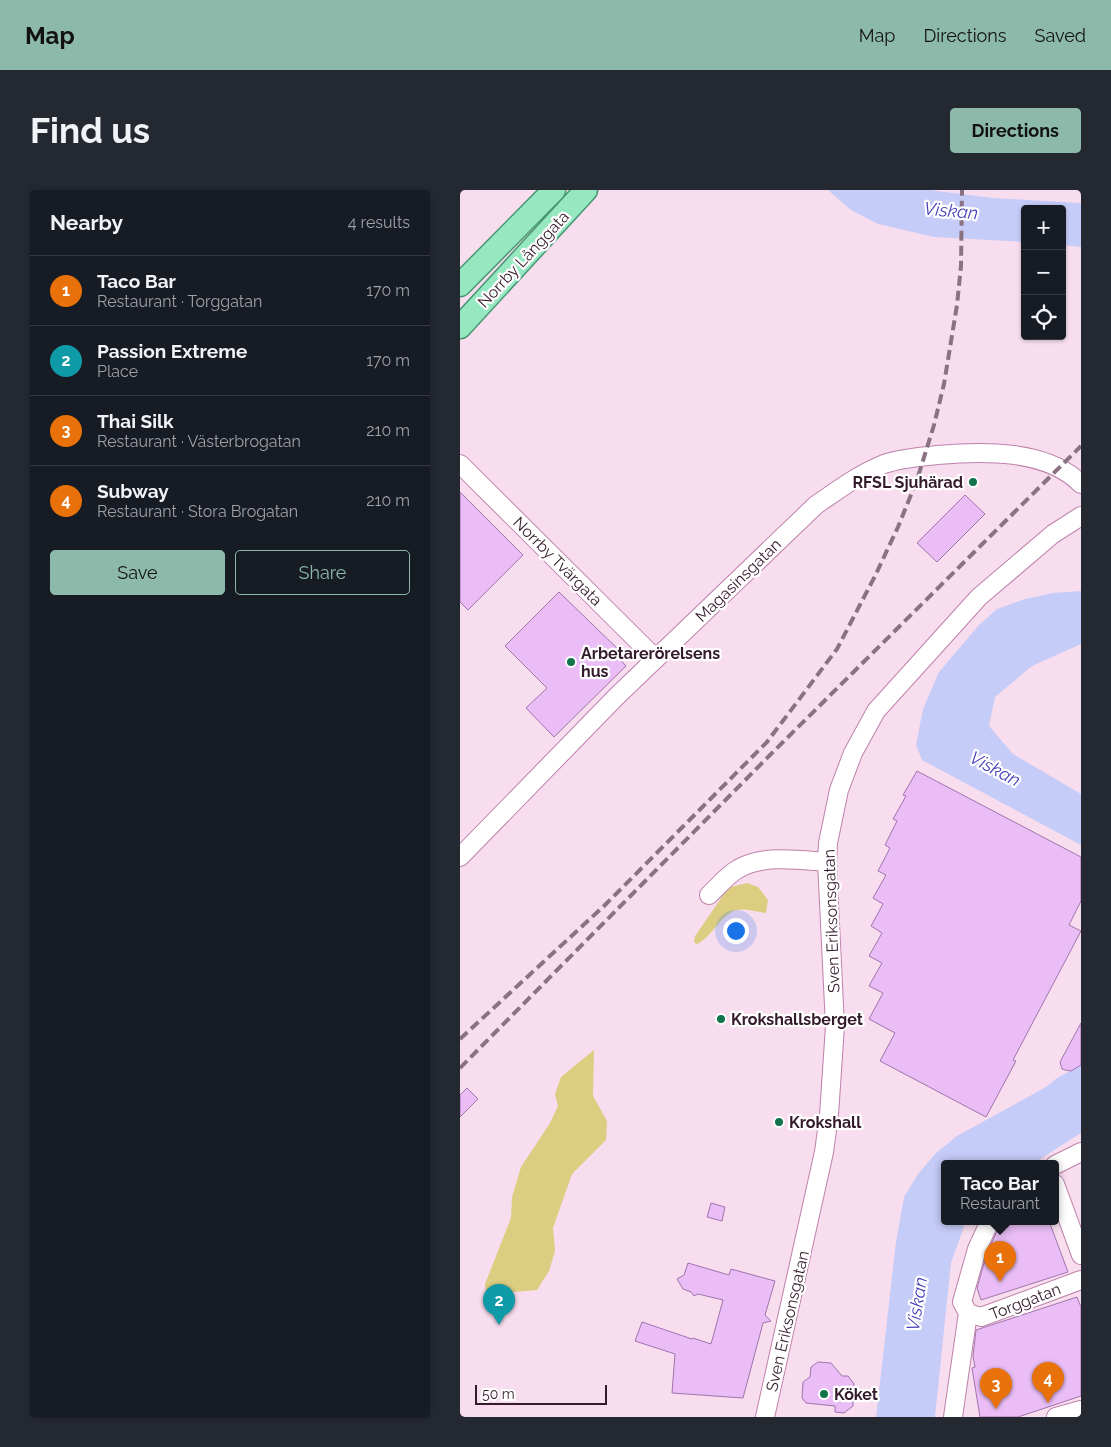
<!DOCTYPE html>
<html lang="en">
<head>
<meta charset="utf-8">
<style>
	:root { --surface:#171b24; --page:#242831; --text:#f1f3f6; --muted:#9ea1a6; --line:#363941; --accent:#8cb9a9 }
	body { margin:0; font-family:Raleway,sans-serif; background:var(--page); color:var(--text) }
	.controls { position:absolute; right:15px; top:15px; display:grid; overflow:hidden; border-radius:5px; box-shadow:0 1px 4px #0004 }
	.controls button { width:45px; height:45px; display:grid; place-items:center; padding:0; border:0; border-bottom:1px solid var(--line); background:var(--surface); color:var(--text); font:25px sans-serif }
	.scale { position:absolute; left:15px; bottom:12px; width:132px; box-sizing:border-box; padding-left:5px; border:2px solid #341b2c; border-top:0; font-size:14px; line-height:18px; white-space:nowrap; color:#341b2c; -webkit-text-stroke:4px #fff; paint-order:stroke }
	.you { position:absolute; left:275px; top:740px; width:18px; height:18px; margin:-12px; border:4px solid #fff; border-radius:50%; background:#1a73e8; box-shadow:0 0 0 8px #1a73e833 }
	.badge { display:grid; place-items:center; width:32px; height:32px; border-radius:50%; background:var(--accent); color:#fff; font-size:16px; font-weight:700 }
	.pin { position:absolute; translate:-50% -41px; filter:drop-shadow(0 1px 2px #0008) }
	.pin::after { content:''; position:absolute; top:26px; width:18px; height:15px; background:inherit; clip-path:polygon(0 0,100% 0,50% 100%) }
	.popup { position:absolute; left:481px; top:970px; width:118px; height:65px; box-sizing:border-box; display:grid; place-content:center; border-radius:5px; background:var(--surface); filter:drop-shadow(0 1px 4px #0005); font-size:16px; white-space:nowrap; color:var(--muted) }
	.popup b { font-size:19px; color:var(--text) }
	.popup::after { content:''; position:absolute; left:50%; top:100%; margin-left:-10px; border:10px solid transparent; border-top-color:var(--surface) }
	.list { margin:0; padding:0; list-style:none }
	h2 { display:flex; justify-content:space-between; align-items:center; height:65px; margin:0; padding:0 20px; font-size:21px }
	h2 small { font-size:16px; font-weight:400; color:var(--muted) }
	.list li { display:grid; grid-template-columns:32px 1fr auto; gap:15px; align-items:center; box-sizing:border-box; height:70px; padding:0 20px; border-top:1px solid var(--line) }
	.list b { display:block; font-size:19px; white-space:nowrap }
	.list p { margin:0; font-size:16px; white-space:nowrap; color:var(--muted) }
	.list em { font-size:16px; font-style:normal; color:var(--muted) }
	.actions { display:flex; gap:10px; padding:15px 20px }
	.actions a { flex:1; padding:11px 0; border:1px solid var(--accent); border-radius:5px; text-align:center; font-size:18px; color:var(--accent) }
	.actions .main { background:var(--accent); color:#111 }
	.icon { flex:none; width:28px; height:28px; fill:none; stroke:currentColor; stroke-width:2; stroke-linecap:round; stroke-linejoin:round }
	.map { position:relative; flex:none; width:621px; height:1227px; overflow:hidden; border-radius:5px }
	header { display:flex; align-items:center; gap:30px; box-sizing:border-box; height:70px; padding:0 25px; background:var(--accent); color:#111 }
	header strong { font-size:24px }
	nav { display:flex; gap:28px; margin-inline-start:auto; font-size:18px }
	.intro { display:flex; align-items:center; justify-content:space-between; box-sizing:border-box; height:120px; padding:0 30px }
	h1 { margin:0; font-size:35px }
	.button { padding:12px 22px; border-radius:5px; background:var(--accent); color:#111; font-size:18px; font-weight:700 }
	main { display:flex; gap:30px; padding:0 30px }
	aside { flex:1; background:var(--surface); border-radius:5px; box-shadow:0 1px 4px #0004 }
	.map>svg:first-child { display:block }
	.green { fill:#dccd80 }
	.water { fill:#c6ccf8 }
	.building { fill:#eabdf7; stroke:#a074ab }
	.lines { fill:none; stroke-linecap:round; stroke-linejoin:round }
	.minor-casing { stroke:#be81ab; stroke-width:20 }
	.major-casing { stroke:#469672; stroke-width:25 }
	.minor { stroke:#fff; stroke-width:18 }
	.major { stroke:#96e8c1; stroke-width:22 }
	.rail { stroke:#8b7283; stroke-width:4; stroke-dasharray:10 5; stroke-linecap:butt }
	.poi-dot { fill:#10734a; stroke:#fff; stroke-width:2 }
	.labels { text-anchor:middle; stroke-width:4.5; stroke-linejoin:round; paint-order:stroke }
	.street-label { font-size:16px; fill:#341b2c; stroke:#fff }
	.poi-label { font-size:16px; font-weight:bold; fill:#341b2c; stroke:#fff; text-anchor:start }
	.water-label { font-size:18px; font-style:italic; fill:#4841ba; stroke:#fff }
</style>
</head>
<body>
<header>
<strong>Map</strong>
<nav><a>Map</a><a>Directions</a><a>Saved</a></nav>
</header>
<div class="intro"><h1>Find us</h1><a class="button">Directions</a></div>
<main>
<aside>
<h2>Nearby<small>4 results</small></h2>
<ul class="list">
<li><span class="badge" style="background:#e8710a">1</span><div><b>Taco Bar</b><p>Restaurant · Torggatan</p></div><em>170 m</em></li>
<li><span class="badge" style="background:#0f9aa8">2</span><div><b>Passion Extreme</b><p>Place</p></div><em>170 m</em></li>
<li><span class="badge" style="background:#e8710a">3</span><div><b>Thai Silk</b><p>Restaurant · Västerbrogatan</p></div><em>210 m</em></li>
<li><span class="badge" style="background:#e8710a">4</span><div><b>Subway</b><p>Restaurant · Stora Brogatan</p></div><em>210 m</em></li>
</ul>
<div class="actions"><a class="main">Save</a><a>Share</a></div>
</aside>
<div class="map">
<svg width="621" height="1227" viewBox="0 0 621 1227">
	<rect width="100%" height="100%" fill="#f8ddef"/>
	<!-- green -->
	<g class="green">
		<path d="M 287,693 L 298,697 L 308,710 L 306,723 C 297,722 285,718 277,720 C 262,723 252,747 237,754 L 234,752 L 235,746 L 264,704 L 271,697 Z"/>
		<path d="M 134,860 L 133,906 L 147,931 L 146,950 L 112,984 L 93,1038 L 95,1061 L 89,1081 L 77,1100 L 42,1103 L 40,1117 L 27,1115 L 25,1094 L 51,1028 L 52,1007 L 61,977 L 90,933 L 98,916 L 95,904 L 101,887 Z"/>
	</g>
	<!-- water -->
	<g class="water">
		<path d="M 368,0 L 469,0 L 533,8 L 621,13 L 621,57 L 602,55 L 602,19 L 565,19 L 565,52 L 474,47 L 418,34 L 391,20 Z"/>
		<path d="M 621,401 L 621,454 L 572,476 L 535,507 L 529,536 L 553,564 L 621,604 L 621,655 L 462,570 L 456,555 L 463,519 L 479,482 L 519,435 L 537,419 L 565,409 L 593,403 Z"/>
		<path d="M 621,875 L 621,943 L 574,973 L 485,973 L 485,1031 L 506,1031 L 491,1073 L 475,1227 L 416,1227 L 436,1052 L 444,1007 L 458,984 L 476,963 L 497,946 L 586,897 L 597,888 Z"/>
	</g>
	<!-- building -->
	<g class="building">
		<path d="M 0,302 L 63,365 L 8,420 L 0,412 Z"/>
		<path d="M 505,305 L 525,324 L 477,372 L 457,353 Z"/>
		<path d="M 99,402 L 162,463 L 158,467 L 166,476 L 94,547 L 66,518 L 87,498 L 45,456 Z"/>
		<path d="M 457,581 L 621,667 L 621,711 L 609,735 L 621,741 L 553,870 L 556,871 L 526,927 L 420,871 L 435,843 L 409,829 L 423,803 L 409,796 L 422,773 L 409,766 L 422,743 L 411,736 L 423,714 L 413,708 L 426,685 L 418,681 L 430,658 L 425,655 L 437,631 L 433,629 L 446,606 L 443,605 Z"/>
		<path d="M 621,833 L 621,875 L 611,881 L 605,880 L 602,879 L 600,872 Z"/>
		<path d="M 7,898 L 18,909 L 0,927 L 0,905 Z"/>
		<path d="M 251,1013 L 265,1017 L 262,1031 L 247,1027 Z"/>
		<path d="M 546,1031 L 589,1031 L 608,1082 L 521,1110 L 517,1098 L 527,1063 L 538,1039 Z"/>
		<path d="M 228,1073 L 269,1085 L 271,1079 L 315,1091 L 305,1125 L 311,1131 L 303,1133 L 283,1208 L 212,1203 L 215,1164 L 175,1151 L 182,1132 L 232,1149 L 233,1148 L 251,1154 L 263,1110 L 238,1104 L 234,1106 L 231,1102 L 223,1099 L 217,1089 L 224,1085 Z"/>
		<path d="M 617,1107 L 621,1117 L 621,1206 L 558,1227 L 520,1227 L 512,1178 L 515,1177 L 513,1166 L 516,1140 Z"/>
		<path d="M 358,1172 L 371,1173 L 382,1186 L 388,1186 L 394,1194 L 393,1216 L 384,1223 L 375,1222 L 375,1216 L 346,1213 L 342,1208 L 343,1192 L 350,1187 L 351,1177 Z"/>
	</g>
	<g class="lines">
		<defs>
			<g id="minor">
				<path d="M 0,274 L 196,469"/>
				<path d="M 0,667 L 157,506 L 356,315 C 378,300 399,284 424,274 C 441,268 459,267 477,265 C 522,261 587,259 621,294"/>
				<path d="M 249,705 C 258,697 267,685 278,679 C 304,664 339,670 367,672"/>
				<path d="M 595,975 L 621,962"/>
				<path d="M 595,994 L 621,1065"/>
				<path d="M 508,1123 L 521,1127 L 621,1090"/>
				<path d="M 305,1227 L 364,962 L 369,925 L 375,836 L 367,672 L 368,653 L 379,600 L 393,563 L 416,521 L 519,407 L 593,344 L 621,326"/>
				<path d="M 493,1227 L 508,1123 L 502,1112 L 517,1059 L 530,1031"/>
				<path d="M 596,1227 L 621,1220"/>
			</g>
			<g id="major">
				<path d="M 0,95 L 94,0"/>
				<path d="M 0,137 L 126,0"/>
			</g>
		</defs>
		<!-- minor casing -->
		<use href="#minor" class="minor-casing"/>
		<!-- major casing -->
		<use href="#major" class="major-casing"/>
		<!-- minor -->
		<use href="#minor" class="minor"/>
		<!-- major -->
		<use href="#major" class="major"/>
		<!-- rail -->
		<g class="rail">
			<path d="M 0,849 L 144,716 L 307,552 L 377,459 L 415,386 L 438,337 L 457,290 L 474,235 L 484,194 L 497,115 L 501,76 L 502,0"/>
			<path d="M 0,878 L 315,560 L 621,256"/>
		</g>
	</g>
	<!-- markers -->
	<g class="poi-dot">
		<circle cx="513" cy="292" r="5"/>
		<circle cx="111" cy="472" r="5"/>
		<circle cx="261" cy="829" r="5"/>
		<circle cx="319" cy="932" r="5"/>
		<circle cx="364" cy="1204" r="5"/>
	</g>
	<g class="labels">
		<!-- street labels -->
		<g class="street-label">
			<text transform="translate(63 69) rotate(-47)" y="6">Norrby Långgata</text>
			<text transform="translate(98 371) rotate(45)" y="6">Norrby Tvärgata</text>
			<text transform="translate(278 390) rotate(-44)" y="6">Magasinsgatan</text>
			<text transform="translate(371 731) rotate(-92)" y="6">Sven Eriksonsgatan</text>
			<text transform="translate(565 1111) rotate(-21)" y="6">Torggatan</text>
			<text transform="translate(327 1131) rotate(-77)" y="6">Sven Eriksonsgatan</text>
		</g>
		<!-- poi labels -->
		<g class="poi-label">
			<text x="503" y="298" text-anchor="end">RFSL Sjuhärad</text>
			<text x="121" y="469">Arbetarerörelsens<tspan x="121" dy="18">hus</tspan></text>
			<text x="271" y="835">Krokshallsberget</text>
			<text x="329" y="938">Krokshall</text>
			<text x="374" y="1210">Köket</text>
		</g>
		<!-- water labels -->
		<g class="water-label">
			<text transform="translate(491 21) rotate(5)" y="6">Viskan</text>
			<text transform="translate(535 579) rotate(28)" y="6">Viskan</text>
			<text transform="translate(457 1114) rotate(-81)" y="6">Viskan</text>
		</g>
	</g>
</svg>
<div class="controls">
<button>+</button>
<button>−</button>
<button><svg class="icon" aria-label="locate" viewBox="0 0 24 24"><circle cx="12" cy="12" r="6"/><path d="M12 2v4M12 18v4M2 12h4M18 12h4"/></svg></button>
</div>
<div class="scale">50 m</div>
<div class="you"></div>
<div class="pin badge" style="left:540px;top:1092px;background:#e8710a">1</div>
<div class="popup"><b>Taco Bar</b>Restaurant</div>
<div class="pin badge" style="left:39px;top:1135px;background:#0f9aa8">2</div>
<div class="pin badge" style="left:536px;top:1219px;background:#e8710a">3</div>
<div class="pin badge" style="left:588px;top:1213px;background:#e8710a">4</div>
</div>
</main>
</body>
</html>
